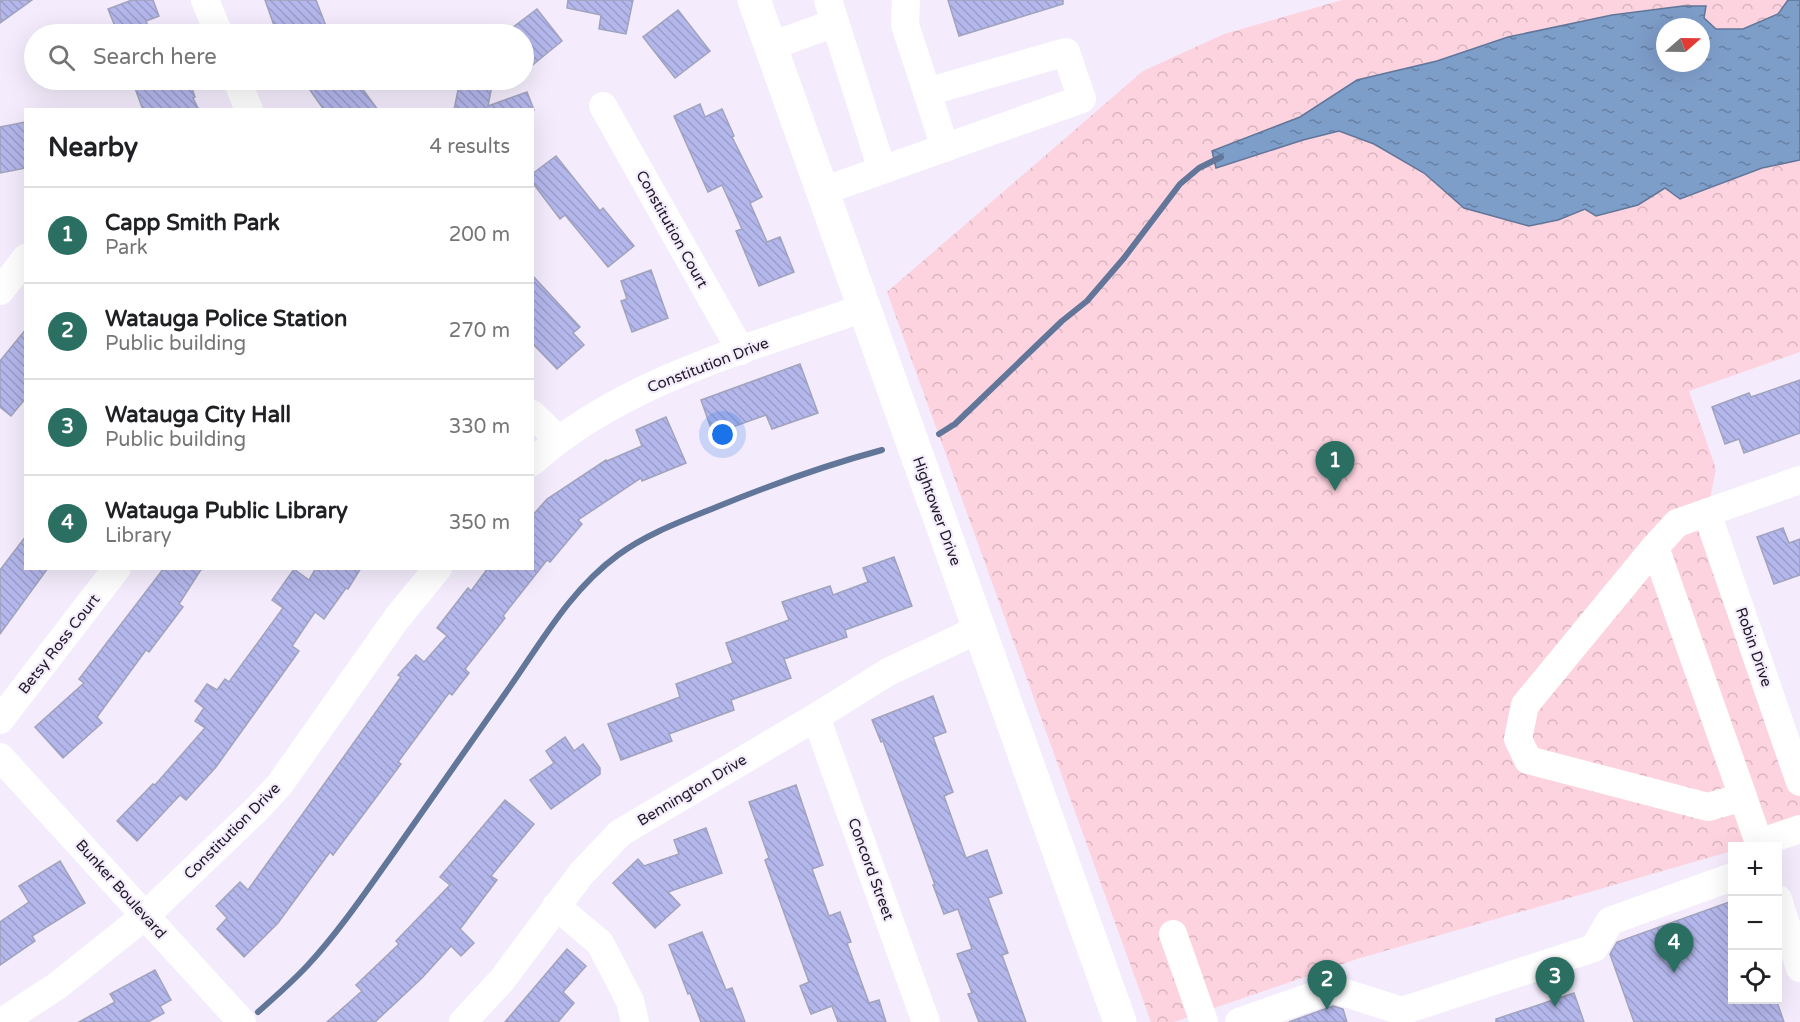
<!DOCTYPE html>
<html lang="en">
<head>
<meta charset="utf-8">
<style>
	:root { --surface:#fff; --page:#f6f6f6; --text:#202124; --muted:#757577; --line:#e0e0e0; --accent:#2b6f63 }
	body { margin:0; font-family:"Varela Round",sans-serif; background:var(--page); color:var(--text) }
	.controls { position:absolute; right:18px; bottom:18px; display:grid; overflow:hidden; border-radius:0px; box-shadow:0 6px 24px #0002 }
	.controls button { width:54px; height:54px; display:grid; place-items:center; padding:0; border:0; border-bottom:2px solid var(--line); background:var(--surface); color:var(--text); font:30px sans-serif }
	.compass { position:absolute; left:1656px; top:18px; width:54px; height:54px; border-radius:50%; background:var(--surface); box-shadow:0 6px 24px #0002; rotate:70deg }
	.you { position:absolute; left:723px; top:435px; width:21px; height:21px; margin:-15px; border:4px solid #fff; border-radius:50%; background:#1a73e8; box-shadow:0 0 0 9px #1a73e833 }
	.badge { display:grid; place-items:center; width:39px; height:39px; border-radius:50%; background:var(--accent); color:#fff; font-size:20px; font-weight:700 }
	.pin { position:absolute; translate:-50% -50px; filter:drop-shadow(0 2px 3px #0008) }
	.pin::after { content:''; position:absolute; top:32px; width:21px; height:18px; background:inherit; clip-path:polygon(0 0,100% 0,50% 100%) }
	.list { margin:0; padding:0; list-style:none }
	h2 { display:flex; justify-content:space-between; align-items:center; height:78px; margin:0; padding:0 24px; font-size:26px }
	h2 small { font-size:20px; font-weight:400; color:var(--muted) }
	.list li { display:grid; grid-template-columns:39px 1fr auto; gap:18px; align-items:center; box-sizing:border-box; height:96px; padding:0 24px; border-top:2px solid var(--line) }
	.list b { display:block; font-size:22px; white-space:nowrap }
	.list p { margin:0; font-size:20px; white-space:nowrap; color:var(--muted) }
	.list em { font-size:20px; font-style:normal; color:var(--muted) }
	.icon { flex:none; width:33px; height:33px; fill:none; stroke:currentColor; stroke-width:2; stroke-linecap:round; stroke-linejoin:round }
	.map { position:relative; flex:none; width:1800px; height:1022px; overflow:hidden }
	.search { position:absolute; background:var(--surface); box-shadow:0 6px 24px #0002; left:24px; top:24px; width:510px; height:66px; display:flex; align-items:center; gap:15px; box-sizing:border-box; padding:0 21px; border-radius:33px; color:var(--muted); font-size:22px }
	.panel { position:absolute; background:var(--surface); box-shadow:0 6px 24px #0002; left:24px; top:108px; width:510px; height:462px; border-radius:0px }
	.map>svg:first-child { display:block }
	.park { fill:url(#park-crowns); fill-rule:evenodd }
	.water { fill:url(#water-ripples); stroke:#617698; stroke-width:1.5; fill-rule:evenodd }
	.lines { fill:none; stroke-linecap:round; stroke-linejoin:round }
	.stream { stroke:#617698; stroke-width:6 }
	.building { fill:url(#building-back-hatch); stroke:#a1a3bd; stroke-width:1.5 }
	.minor { stroke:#fff; stroke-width:28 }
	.major { stroke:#fff; stroke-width:33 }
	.labels { text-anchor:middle; stroke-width:4.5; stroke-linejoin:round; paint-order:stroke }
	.street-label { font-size:15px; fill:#1d1922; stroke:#f4ecfc }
</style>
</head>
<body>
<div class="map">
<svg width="1800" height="1022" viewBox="0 0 1800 1022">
	<defs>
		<pattern id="park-crowns" width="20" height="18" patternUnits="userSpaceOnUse" patternTransform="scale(1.5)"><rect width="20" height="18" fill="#fdd3df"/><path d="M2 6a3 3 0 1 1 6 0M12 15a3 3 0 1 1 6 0" fill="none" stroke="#d8b5bf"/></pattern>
		<pattern id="water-ripples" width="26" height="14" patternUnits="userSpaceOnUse" patternTransform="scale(1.5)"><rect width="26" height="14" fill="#7e9eca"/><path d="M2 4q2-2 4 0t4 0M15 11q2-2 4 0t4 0" fill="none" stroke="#6780a4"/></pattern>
		<pattern id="building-back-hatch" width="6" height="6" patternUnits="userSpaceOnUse" patternTransform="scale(1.5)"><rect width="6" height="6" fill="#b4b7eb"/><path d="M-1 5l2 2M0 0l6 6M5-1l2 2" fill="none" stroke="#9a9dc9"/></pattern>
	</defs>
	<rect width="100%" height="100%" fill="#f4ecfc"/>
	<!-- park -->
	<path class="park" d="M 1342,0 L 1800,0 L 1800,352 L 1689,391 L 1716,469 L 1707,513 L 1800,783 L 1800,829 L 1748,846 L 1732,846 L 1732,851 L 1357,959 L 1174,1022 L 1151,1022 L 887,292 L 1143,71 L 1224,34 ZM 1665,27 L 1701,27 L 1701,63 L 1665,63 Z"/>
	<!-- water -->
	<path class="water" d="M 1788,0 L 1800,0 L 1800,160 L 1762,168 L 1680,199 L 1665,188 L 1638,205 L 1596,216 L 1585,209 L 1558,220 L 1529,226 L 1464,208 L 1424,173 L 1374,144 L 1339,131 L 1303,140 L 1216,168 L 1212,151 L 1300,117 L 1357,80 L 1437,61 L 1508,37 L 1612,15 L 1683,6 L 1706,6 L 1704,18 L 1716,29 L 1743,29 L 1778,14 ZM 1665,27 L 1701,27 L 1701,63 L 1665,63 Z"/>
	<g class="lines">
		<!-- stream -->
		<g class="stream">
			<path d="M 939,434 L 955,424 L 1062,321 L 1087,301 L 1124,258 L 1180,184 L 1199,168 L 1221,157"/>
			<path d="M 258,1012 C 275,997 292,982 307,966 C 337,934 365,893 390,858 C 429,803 468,747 507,691 C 541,643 569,591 618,555 C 648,533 685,520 719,506 C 773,484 826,465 882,450"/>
		</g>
	</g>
	<!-- building -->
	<g class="building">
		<path d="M 0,0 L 32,0 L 0,23 Z"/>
		<path d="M 132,0 L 153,0 L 159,16 L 146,21 L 151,34 L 118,34 L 108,9 Z"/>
		<path d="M 265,0 L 316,0 L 329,34 L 277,34 Z"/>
		<path d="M 568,0 L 633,0 L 626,34 L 599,29 L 601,15 L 567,8 Z"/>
		<path d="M 948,0 L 1063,0 L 1063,4 L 959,36 Z"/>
		<path d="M 537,9 L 562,41 L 524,72 L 524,34 L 504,34 Z"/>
		<path d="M 678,10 L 710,51 L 675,78 L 643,37 Z"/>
		<path d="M 132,80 L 189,80 L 195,97 L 193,98 L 199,110 L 143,110 Z"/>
		<path d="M 303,80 L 356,80 L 378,110 L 324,110 Z"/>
		<path d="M 460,80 L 493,80 L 488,106 L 527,92 L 534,110 L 454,110 Z"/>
		<path d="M 700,104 L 705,117 L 722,109 L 734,136 L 732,137 L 762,197 L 750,203 L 767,242 L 780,237 L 794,272 L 759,286 L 736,231 L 742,229 L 722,185 L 708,192 L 674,116 Z"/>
		<path d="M 26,122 L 26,168 L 0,173 L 0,127 Z"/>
		<path d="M 556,156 L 600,211 L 603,208 L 634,246 L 608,267 L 565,215 L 560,219 L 532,182 L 532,174 Z"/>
		<path d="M 651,270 L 668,318 L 632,332 L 621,301 L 627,299 L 621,281 Z"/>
		<path d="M 532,275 L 580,327 L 573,333 L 584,345 L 557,369 L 532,343 Z"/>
		<path d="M 26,329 L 26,398 L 11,416 L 0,407 L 0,361 Z"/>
		<path d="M 800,364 L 818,413 L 772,429 L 766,415 L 713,434 L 701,400 Z"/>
		<path d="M 1800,380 L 1800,433 L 1744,453 L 1739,439 L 1725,444 L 1712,407 L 1749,393 L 1751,397 Z"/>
		<path d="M 666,417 L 686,463 L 642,481 L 641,478 L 578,520 L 582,524 L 550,562 L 547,560 L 503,616 L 505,618 L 465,669 L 469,673 L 452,695 L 449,693 L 398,762 L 401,764 L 333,855 L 330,852 L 278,923 L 244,957 L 217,929 L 227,918 L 216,906 L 240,882 L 248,890 L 401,677 L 398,675 L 416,655 L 424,662 L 447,636 L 437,628 L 468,588 L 471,591 L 488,568 L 532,568 L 532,516 L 547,499 L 606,460 L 607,461 L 642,446 L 636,430 Z"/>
		<path d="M 1783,528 L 1789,543 L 1800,539 L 1800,575 L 1774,584 L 1757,537 Z"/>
		<path d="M 26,536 L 26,568 L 48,568 L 0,634 L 0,570 Z"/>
		<path d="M 894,557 L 912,606 L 845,630 L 847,637 L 784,659 L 791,678 L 731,700 L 734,710 L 669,734 L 672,741 L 621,760 L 608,724 L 680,697 L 676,684 L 733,663 L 726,643 L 789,620 L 782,602 L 830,586 L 833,595 L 868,582 L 863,568 Z"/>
		<path d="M 164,568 L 202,568 L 179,604 L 183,607 L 149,652 L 146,650 L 97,717 L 102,723 L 63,758 L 35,727 L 84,683 L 79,679 Z"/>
		<path d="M 316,568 L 361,568 L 348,589 L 346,588 L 324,619 L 315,612 L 292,646 L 299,651 L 216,767 L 186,800 L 180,795 L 137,841 L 117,821 L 153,784 L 155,785 L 205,728 L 195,721 L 204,708 L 195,701 L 207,684 L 217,690 L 225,679 L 229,682 L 283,608 L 272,600 L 294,569 L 309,580 Z"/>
		<path d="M 933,696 L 946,732 L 933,737 L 953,792 L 944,796 L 966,858 L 987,850 L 1002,893 L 988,898 L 1008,953 L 1002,955 L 1026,1022 L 979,1022 L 968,994 L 972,993 L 957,954 L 972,949 L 958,909 L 944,914 L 933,885 L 935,885 L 883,741 L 881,742 L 872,720 Z"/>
		<path d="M 565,737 L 574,751 L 583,744 L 600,768 L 600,774 L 551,809 L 530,780 L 554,763 L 546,751 Z"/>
		<path d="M 796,785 L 823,865 L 812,869 L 829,916 L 840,912 L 851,942 L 847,943 L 869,1003 L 879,1000 L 886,1022 L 838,1022 L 832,1006 L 811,1014 L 800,986 L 809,982 L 765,860 L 769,858 L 749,802 Z"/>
		<path d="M 505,800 L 534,824 L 491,876 L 497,880 L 460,929 L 474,943 L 461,956 L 451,946 L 422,978 L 375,1022 L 327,1022 L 362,991 L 356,985 L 399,944 L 396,941 L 450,885 L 440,877 Z"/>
		<path d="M 706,828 L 722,873 L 668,892 L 680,905 L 655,928 L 613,883 L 638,859 L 644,866 L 679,854 L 674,840 Z"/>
		<path d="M 60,861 L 85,903 L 32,936 L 35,941 L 0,965 L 0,922 L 29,902 L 19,886 Z"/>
		<path d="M 1732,901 L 1732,999 L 1776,999 L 1784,1022 L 1634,1022 L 1610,954 L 1617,942 Z"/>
		<path d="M 702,932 L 726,990 L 732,988 L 745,1022 L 701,1022 L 690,993 L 688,994 L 669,945 Z"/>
		<path d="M 567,949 L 586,966 L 563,992 L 574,1003 L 558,1022 L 505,1022 Z"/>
		<path d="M 155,970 L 171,1000 L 160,1006 L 164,1013 L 148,1022 L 79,1022 L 115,1002 L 110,994 Z"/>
		<path d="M 1574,993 L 1584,1022 L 1496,1022 L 1496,1019 Z"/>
		<path d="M 1333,1006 L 1343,1009 L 1347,1022 L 1289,1022 Z"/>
	</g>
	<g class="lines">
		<!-- minor -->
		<g class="minor">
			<path d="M 205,0 L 219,34"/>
			<path d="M 828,0 L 882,170"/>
			<path d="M 771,46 L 835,23"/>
			<path d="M 237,80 L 249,110"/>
			<path d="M 927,92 L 945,148"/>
			<path d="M 603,106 L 741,351"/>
			<path d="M 823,191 L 1082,99 L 1066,52 L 927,92 L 905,25 L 906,0"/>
			<path d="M 0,291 L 26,258"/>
			<path d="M 532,414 L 558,439"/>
			<path d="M 532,462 C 622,381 752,347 864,308"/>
			<path d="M 1707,513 L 1800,782"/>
			<path d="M 1655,547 L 1743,797 L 1708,807 L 1528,760 L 1518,739 L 1525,705 L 1655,547 L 1677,523 L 1800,480"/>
			<path d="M 816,717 L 926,1022"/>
			<path d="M 0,720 L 117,568"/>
			<path d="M 0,757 L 242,1022"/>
			<path d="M 1743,797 L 1760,846"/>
			<path d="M 1759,843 L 1800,829"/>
			<path d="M 1778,899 L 1800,968"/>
			<path d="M 556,906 L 600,943 L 630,1001 L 635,1022"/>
			<path d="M 1173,934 L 1204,1022"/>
			<path d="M 2,1022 L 57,986 L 146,915 L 256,810 L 280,784 L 397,618 L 438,568"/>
			<path d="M 463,1022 L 502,980 L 581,874 L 620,833 L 816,717 L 888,672 L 979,629"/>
			<path d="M 1239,1022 L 1333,989 L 1402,1011 L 1594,948 L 1610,921 L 1732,877"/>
		</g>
		<!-- major -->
		<path class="major" d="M 754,0 L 1120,1022"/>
	</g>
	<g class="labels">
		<!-- street labels -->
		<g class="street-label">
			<text transform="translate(672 229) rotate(61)" y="5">Constitution Court</text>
			<text transform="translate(708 365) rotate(-21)" y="5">Constitution Drive</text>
			<text transform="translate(937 511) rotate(70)" y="5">Hightower Drive</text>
			<text transform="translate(59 644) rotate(-52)" y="5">Betsy Ross Court</text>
			<text transform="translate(1754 647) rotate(71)" y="5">Robin Drive</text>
			<text transform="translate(692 790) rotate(-31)" y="5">Bennington Drive</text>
			<text transform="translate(232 831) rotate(-45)" y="5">Constitution Drive</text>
			<text transform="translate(871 869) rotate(70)" y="5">Concord Street</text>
			<text transform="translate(121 889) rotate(48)" y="5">Bunker Boulevard</text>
		</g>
	</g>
</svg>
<div class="controls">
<button>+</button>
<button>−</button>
<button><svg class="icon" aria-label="locate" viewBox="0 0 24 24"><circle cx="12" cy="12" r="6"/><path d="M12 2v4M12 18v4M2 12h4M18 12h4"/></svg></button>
</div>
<svg class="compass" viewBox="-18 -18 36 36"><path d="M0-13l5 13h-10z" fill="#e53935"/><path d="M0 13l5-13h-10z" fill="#757577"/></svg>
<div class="you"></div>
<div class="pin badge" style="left:1335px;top:491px">1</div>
<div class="pin badge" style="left:1327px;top:1010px">2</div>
<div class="pin badge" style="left:1555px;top:1007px">3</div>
<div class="pin badge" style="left:1674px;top:973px">4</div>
<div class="search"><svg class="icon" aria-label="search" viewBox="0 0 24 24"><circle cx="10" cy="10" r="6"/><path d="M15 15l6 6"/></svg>Search here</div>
<section class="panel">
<h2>Nearby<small>4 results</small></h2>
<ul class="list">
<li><span class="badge">1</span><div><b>Capp Smith Park</b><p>Park</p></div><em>200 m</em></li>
<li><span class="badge">2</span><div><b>Watauga Police Station</b><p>Public building</p></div><em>270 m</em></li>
<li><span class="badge">3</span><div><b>Watauga City Hall</b><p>Public building</p></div><em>330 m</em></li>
<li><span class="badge">4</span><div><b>Watauga Public Library</b><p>Library</p></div><em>350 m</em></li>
</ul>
</section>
</div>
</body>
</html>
